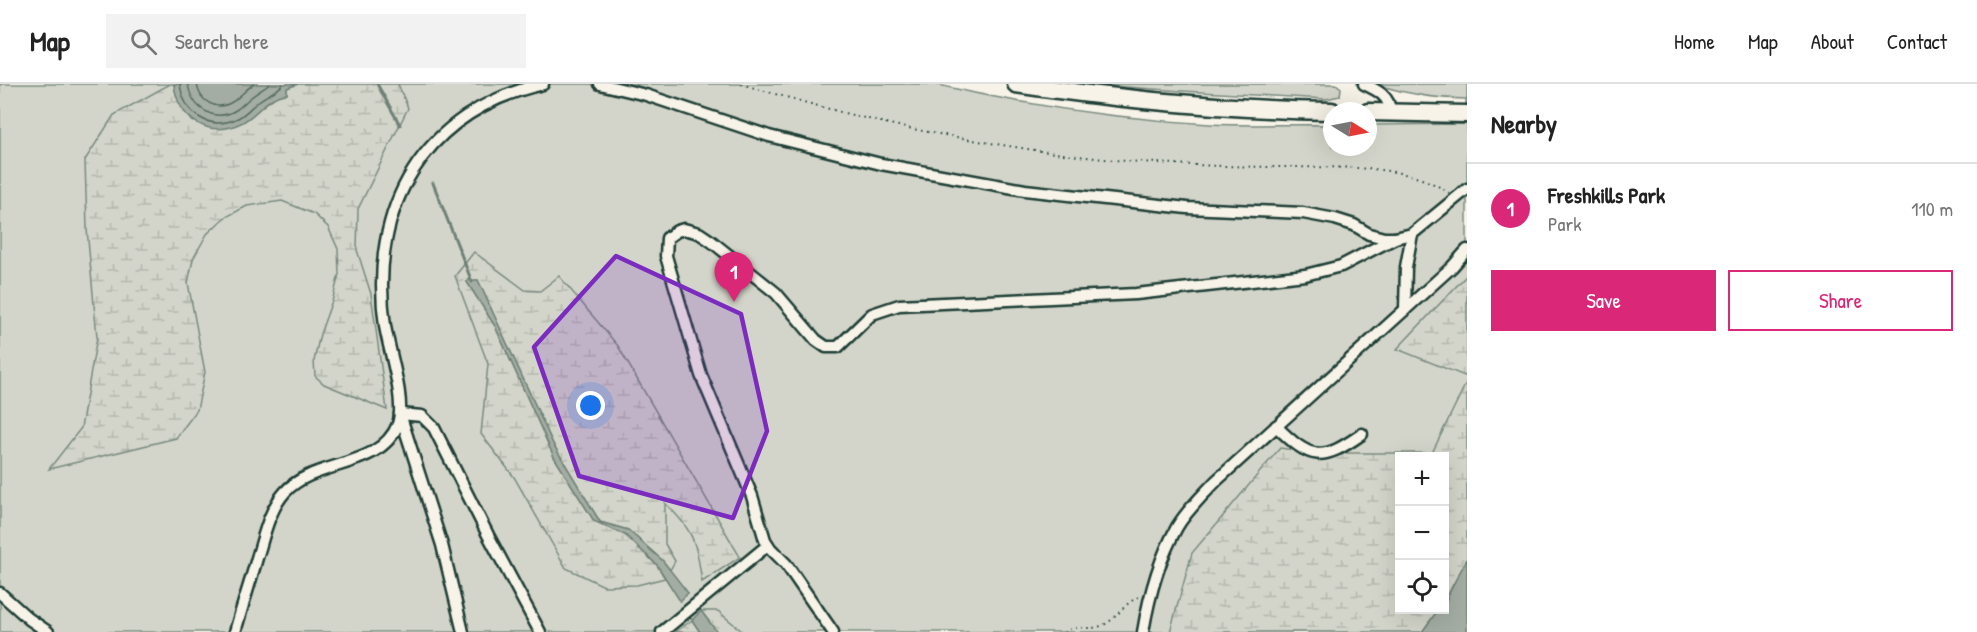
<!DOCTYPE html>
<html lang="en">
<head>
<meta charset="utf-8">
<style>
	:root { --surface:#fff; --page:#f2f2f2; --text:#222; --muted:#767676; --line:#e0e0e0; --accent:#db2777 }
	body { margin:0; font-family:"Patrick Hand",sans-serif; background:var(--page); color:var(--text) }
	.controls { position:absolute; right:18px; bottom:18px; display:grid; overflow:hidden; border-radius:0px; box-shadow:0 6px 24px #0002 }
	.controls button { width:54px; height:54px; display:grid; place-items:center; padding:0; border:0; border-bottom:2px solid var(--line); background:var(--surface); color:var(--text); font:30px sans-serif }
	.compass { position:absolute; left:1323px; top:18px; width:54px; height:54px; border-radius:50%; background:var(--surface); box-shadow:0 6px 24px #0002; rotate:100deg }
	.you { position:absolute; left:591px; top:322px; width:21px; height:21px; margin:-15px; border:4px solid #fff; border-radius:50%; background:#1a73e8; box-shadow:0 0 0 9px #1a73e833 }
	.badge { display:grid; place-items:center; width:39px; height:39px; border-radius:50%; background:var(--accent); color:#fff; font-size:20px; font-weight:700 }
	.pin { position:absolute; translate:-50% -50px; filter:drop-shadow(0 2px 3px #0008) }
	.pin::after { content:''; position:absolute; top:32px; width:21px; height:18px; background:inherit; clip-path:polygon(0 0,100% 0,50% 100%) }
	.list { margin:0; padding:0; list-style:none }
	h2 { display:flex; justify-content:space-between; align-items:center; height:78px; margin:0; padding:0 24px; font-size:26px }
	h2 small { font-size:20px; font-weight:400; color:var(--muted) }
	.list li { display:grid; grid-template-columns:39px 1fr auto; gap:18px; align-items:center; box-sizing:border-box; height:90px; padding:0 24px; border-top:2px solid var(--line) }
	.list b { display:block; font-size:22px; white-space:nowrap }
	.list p { margin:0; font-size:20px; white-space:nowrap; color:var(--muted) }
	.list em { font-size:20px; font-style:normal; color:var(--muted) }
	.actions { display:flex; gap:12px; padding:18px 24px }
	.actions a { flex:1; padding:14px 0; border:2px solid var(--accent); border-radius:0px; text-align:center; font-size:21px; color:var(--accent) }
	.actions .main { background:var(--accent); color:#fff }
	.icon { flex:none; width:33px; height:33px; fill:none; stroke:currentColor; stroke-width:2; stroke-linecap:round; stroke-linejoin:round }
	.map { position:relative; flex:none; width:1467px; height:548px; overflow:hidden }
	header { display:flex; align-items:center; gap:36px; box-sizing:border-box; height:84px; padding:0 30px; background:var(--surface); border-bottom:2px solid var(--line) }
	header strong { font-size:28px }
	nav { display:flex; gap:33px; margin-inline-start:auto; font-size:21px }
	.search { width:420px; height:54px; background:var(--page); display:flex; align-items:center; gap:15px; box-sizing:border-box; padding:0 21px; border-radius:0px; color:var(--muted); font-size:22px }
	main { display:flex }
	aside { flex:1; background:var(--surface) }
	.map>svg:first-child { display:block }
	.green { fill:#d3d5ca; stroke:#79897f; stroke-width:1.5; fill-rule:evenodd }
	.wetland { fill:url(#wetland-marsh); stroke:#79897f; stroke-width:1.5 }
	.water { fill:#a4ada3; stroke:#6f8077; stroke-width:1.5 }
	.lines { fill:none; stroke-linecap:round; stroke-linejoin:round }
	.shore { stroke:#546a60; stroke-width:1.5 }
	.stream { stroke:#6f8077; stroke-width:3 }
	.minor-casing { stroke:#1f3d34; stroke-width:15 }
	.highway-casing { stroke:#1f3d34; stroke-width:21 }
	.path { stroke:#1f3d34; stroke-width:2; stroke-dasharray:1.5 4.5; stroke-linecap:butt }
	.minor { stroke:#f7f3e8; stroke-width:10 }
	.highway { stroke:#f7f3e8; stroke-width:16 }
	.marked { fill:#7b2cbf; fill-opacity:0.2; stroke:#7b2cbf; stroke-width:4.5; stroke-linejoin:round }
</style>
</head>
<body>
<header>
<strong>Map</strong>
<div class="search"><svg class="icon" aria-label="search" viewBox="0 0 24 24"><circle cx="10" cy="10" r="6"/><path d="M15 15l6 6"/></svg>Search here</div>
<nav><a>Home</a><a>Map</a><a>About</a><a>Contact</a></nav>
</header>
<main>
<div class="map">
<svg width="1467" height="548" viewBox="0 0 1467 548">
	<defs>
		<pattern id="wetland-marsh" width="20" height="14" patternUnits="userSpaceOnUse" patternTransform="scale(1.5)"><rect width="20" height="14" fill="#d3d5ca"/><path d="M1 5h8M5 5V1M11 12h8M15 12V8" fill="none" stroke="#b5b8ae"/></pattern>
	</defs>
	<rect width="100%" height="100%" fill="#f7f3e8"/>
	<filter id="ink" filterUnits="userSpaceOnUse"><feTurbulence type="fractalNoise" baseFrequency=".0167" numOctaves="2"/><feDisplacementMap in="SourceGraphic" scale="12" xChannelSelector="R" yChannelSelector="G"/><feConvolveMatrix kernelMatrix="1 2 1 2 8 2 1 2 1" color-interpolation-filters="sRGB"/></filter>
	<g filter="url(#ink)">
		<!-- green -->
		<g class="green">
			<path d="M 0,0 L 934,0 C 1023,21 1117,35 1209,40 C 1250,42 1291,40 1332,41 L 1332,63 L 1368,63 L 1368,41 L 1466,40 L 1466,15 C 1437,15 1408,10 1381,2 L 1381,0 L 1467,0 L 1467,548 L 0,548 ZM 1400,372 L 1444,372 L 1444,526 L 1400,526 Z"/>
			<path d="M 1093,0 L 1336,0 L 1341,4 L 1340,12 L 1326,15 C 1248,10 1170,8 1093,0 Z"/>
		</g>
		<!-- wetland -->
		<g class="wetland">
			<path d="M 170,0 L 174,0 C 176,16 183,25 193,38 L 260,24 L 278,11 L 287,10 L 287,4 L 298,0 L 398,0 L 408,24 L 358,125 L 357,166 L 371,210 L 387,326 L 324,300 L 315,292 L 314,277 L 320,250 L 333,214 L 339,190 L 338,165 L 328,143 L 314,130 L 282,117 L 247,122 L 224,134 L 207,150 L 193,175 L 188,199 L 205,288 L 197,326 L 176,354 L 49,385 L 81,344 L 97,253 L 87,145 L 85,76 L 114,31 Z"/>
			<path d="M 474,168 L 525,206 L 540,207 L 559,192 L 618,262 L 740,473 L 702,498 C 696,459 695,448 665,419 L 665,460 L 675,477 L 670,486 L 663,477 L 628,446 L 600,438 L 553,360 L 478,196 L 467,198 L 495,242 L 554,373 L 594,437 L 625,451 L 657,481 L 665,494 L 637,501 L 604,502 L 566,484 L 514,393 L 481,350 L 488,280 L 455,192 Z"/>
			<path d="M 1467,191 L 1467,293 L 1397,265 Z"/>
			<path d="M 1467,297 L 1467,475 L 1451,508 L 1445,517 L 1444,372 L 1400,372 L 1400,526 L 1438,526 L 1422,548 L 1170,548 L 1192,469 L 1280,364 L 1294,366 L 1309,374 L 1329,374 L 1346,369 L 1432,369 Z"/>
			<path d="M 701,527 L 718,527 L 743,548 L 717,548 Z"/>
			<path d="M 692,536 L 700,548 L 676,548 Z"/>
		</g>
		<!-- water -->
		<g class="water">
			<path d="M 174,0 L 298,0 L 287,4 L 287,10 C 267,11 258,31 241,39 C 208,55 178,35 174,0 Z"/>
			<path d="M 468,196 L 478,196 L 553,360 L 600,438 L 628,446 L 663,477 L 688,509 L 680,517 L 657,481 L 625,451 L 594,437 L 554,373 L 495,242 L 467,198 Z"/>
			<path d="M 1467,475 L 1467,548 L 1422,548 L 1438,526 L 1444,526 C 1444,513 1461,487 1467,475 Z"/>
			<path d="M 701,527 L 717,548 L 700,548 L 692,536 Z"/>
		</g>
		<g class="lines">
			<!-- shore -->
			<g class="shore">
				<path d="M 180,0 C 184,30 209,48 238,34 C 246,30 253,21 260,16 C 267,11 279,6 283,0"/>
				<path d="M 188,0 C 191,23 214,40 236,26 C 241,23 245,18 250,14 C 256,9 263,5 270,0"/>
				<path d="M 197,0 C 199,17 216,28 232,18 C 240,13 246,5 254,0"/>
			</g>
			<!-- stream -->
			<g class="stream">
				<path d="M 377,0 L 400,41"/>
				<path d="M 433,99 L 472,198"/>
			</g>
			<defs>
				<g id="minor">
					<path d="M 600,0 L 646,11 L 769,52 L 881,80 L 1025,106 L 1069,111 L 1187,124 L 1303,129 L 1335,135 L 1354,141 L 1369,150 L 1384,154 L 1395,154 L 1412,150 L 1467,105"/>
					<path d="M 1364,0 C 1377,6 1390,12 1390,28"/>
					<path d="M 1405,226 L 1406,183 L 1412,150"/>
					<path d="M 1276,342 C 1311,377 1322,378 1362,350"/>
					<path d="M 0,509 L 29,535 L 48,548"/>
					<path d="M 235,548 C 242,523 250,499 257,474 C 264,452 269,426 285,408 C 315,375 380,386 398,340 C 406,316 389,267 385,242 C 368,123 424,27 543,0"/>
					<path d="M 463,548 L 442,461 L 400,330 L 422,332 L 434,344 L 488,451 L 540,548"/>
					<path d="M 662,548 L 768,461"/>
					<path d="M 833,548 L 786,480 L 770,464 L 765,456 L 752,412 L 701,291 L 666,172 L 667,154 L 677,147 L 684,145 L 699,149 L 711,157 L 776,209 L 816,256 L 826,263 L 838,263 L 872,230 L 899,221 L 1136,210 L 1305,191 L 1341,182 L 1395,154"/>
					<path d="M 1143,548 C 1149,512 1159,475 1177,443 C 1187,426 1203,411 1216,397 L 1452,183 L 1467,166"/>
				</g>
				<g id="highway">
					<path d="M 1016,0 C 1122,16 1224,25 1332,27"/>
					<path d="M 1368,28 L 1467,30"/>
				</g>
			</defs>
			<!-- minor casing -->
			<use href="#minor" class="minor-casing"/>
			<!-- highway casing -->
			<use href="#highway" class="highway-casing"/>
			<!-- path -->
			<g class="path">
				<path d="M 741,0 C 806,19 872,38 939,50 C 1001,61 1064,72 1127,77 C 1181,81 1236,83 1290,83 C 1338,84 1408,79 1449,109"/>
				<path d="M 1064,548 C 1076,540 1089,547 1101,542 C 1117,536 1123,519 1139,513"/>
			</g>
			<!-- minor -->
			<use href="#minor" class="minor"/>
			<!-- highway -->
			<use href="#highway" class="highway"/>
		</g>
	</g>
	<!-- marked area -->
	<path class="marked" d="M 616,172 L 741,230 L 767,347 L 733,434 L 579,392 L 534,263 Z"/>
</svg>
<div class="controls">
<button>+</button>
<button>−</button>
<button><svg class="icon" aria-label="locate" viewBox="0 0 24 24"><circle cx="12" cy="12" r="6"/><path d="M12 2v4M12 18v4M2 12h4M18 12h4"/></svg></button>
</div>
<svg class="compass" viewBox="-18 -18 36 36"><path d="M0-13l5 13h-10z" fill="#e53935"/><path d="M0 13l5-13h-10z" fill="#767676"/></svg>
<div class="you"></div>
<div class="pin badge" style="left:734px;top:218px">1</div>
</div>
<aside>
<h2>Nearby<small></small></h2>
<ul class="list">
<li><span class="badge">1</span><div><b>Freshkills Park</b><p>Park</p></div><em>110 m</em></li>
</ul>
<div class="actions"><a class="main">Save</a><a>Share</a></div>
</aside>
</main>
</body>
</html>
